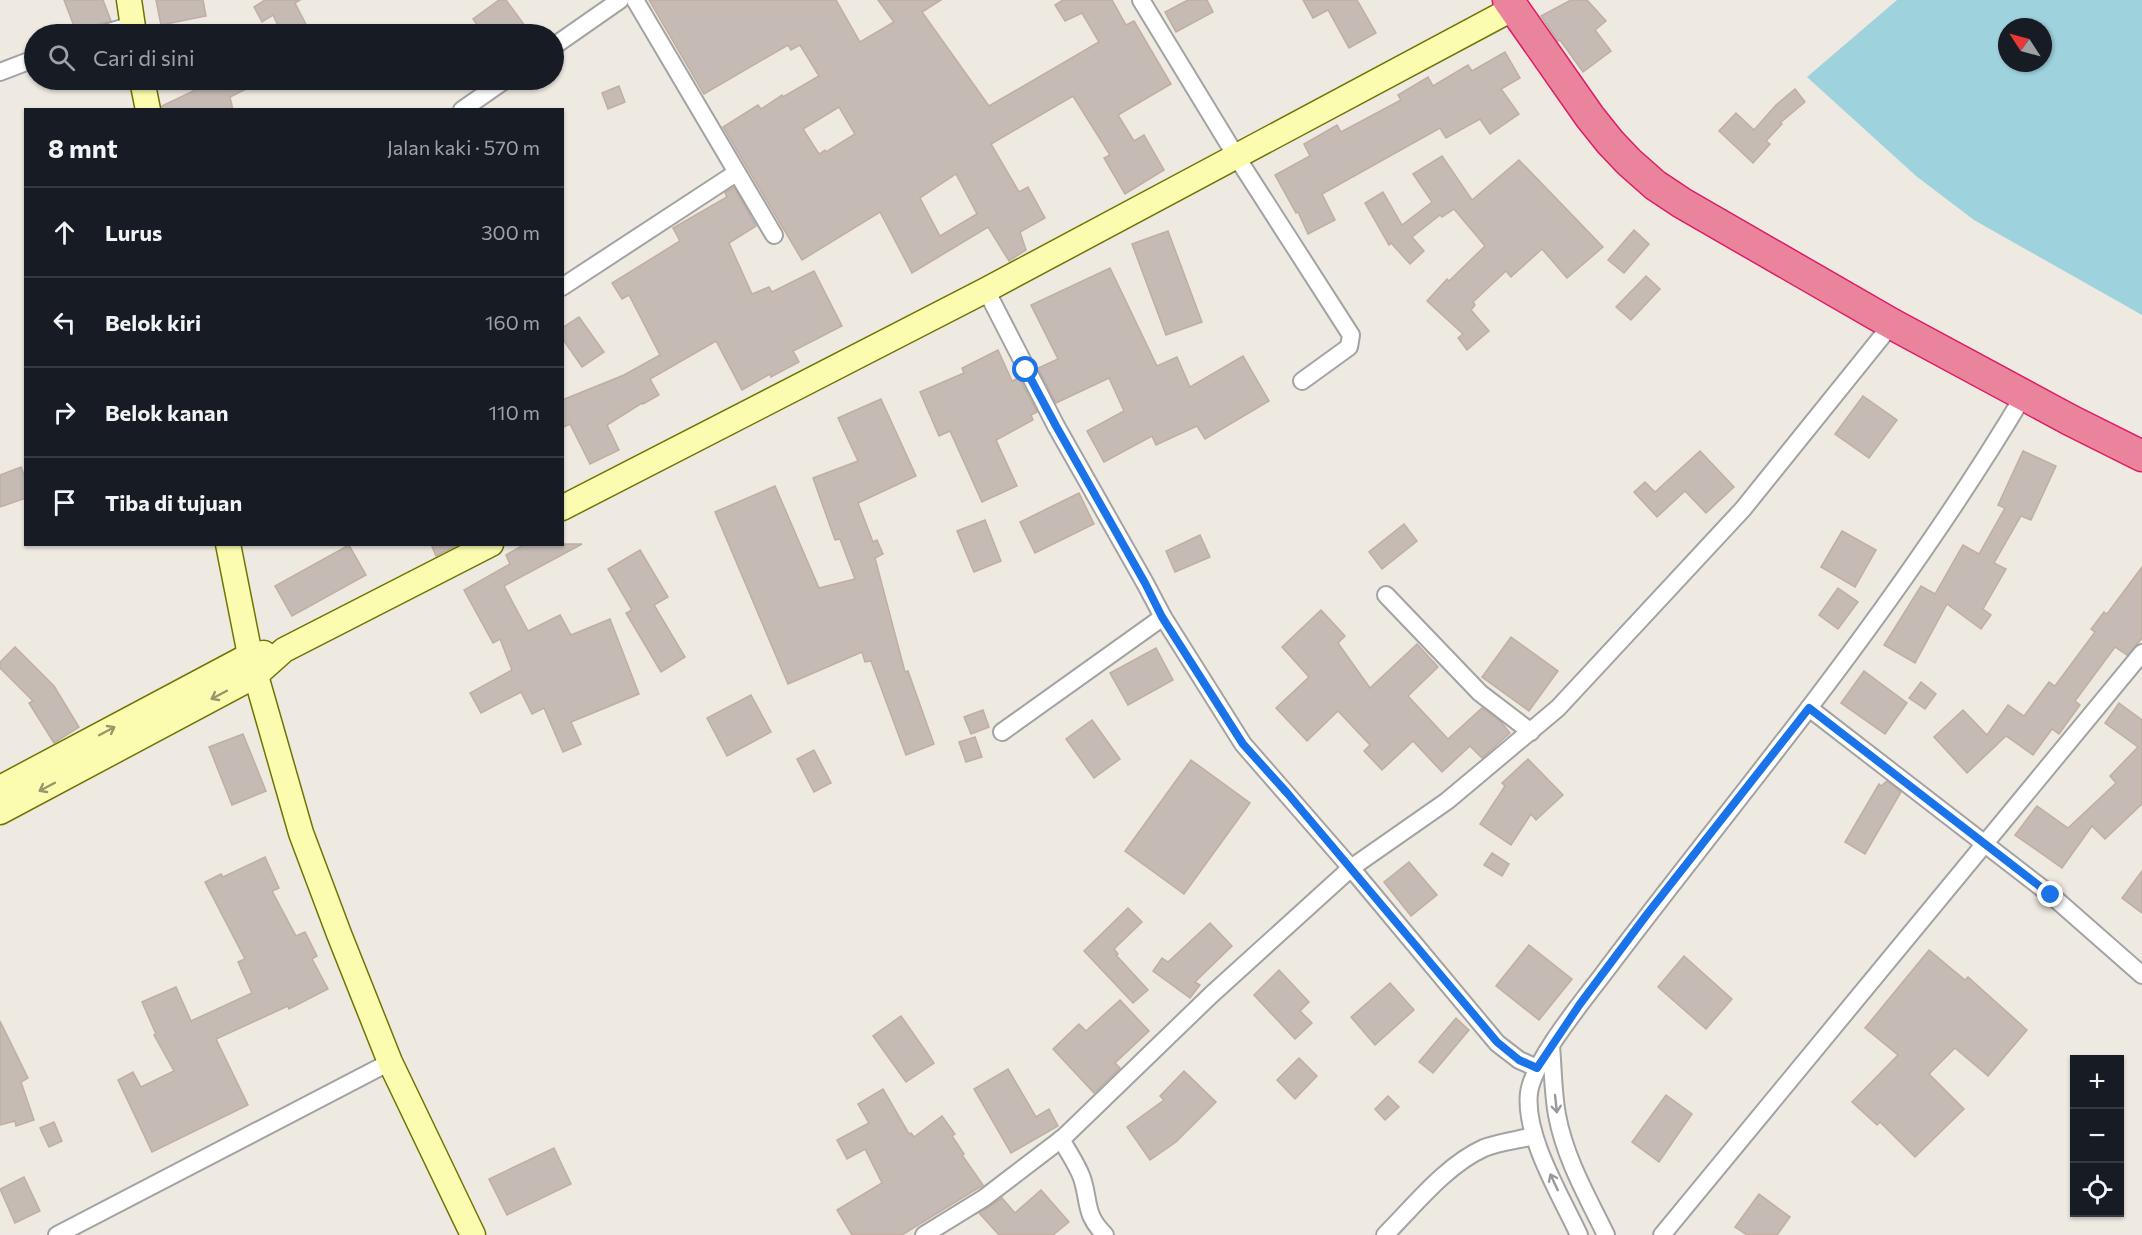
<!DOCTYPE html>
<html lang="id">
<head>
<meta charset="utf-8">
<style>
	:root { --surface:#171b24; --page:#242831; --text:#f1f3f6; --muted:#9ea1a6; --line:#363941 }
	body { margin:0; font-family:Commissioner,sans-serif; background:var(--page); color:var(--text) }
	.controls { position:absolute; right:18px; bottom:18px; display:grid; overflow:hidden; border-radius:0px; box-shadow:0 2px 4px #0004 }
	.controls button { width:54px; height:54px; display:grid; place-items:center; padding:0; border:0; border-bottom:2px solid var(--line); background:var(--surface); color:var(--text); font:30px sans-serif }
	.compass { position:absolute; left:1998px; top:18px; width:54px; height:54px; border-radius:50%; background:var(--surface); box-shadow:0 2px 4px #0004; rotate:306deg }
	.stop { position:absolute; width:18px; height:18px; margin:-14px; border:4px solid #1a73e8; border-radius:50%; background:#fff }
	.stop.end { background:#1a73e8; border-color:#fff; box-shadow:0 2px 6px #0008 }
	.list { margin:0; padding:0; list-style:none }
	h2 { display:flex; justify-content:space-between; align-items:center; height:78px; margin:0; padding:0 24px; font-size:26px }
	h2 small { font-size:20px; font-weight:400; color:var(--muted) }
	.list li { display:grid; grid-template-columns:39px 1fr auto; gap:18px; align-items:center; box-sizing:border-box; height:90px; padding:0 24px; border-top:2px solid var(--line) }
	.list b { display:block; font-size:22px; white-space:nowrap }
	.list em { font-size:20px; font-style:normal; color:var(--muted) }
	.icon { flex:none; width:33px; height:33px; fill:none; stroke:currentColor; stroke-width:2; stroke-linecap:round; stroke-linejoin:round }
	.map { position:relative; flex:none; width:2142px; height:1235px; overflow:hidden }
	.search { position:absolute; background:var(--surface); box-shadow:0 2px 4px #0004; left:24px; top:24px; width:540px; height:66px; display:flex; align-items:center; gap:15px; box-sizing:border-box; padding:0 21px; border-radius:33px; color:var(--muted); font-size:22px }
	.panel { position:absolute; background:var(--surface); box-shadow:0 2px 4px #0004; left:24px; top:108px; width:540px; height:438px; border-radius:0px }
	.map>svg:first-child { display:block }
	.water { fill:#9ed3de; fill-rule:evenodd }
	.building { fill:#c6bab4; stroke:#c0aea2; stroke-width:1.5; fill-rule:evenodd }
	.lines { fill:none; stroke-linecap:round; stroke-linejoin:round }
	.street-casing { stroke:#a3a3a3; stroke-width:20 }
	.secondary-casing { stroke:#6f7500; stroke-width:27 }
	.highway-casing { stroke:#de1c69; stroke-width:33 }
	.street { stroke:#fff; stroke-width:16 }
	.secondary { stroke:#fcfcb0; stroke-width:24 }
	.highway { stroke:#ea849d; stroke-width:30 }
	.oneway { stroke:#97976d }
	.oneway2 { stroke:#999 }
	.route { stroke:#1a73e8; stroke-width:8 }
</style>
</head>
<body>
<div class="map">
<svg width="2142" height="1235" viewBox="0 0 2142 1235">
	<rect width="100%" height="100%" fill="#eee9e1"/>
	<!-- water -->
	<path class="water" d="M 1897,0 L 2142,0 L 2142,315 L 1974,220 L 1916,176 L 1807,77 ZM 2007,27 L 2043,27 L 2043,63 L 2007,63 Z"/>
	<!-- building -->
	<g class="building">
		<path d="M 64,0 L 103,0 L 111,21 L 99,24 L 93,31 L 77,34 Z"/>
		<path d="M 156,0 L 203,0 L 206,16 L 161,25 Z"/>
		<path d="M 265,0 L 300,0 L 295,3 L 311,34 L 282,34 L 273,15 L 262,22 L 254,7 Z"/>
		<path d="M 499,0 L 506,0 L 531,34 L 483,34 L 473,19 Z"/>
		<path d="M 649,0 L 836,0 L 860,42 L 894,22 L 878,0 L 941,0 L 922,12 L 989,106 L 1099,42 L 1082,13 L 1065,21 L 1055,5 L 1063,0 L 1112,0 L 1126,25 L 1134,21 L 1171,84 L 1118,115 L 1134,141 L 1144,135 L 1164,170 L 1125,194 L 1104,158 L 1110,155 L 1073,96 L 991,144 L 1019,192 L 1028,187 L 1045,218 L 1020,232 L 1026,250 L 1009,261 L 988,227 L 912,273 L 880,212 L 802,260 L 723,127 L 758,105 L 761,109 L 782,95 L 783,97 L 819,76 L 800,45 L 791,50 L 788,45 L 704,94 ZM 839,107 L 855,134 L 826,152 L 825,150 L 819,154 L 803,129 ZM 956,174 L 977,214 L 940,236 L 920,198 Z"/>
		<path d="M 1188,0 L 1207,0 L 1213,12 L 1176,32 L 1165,12 Z"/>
		<path d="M 1303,0 L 1357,0 L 1376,33 L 1349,48 L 1328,10 L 1313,18 Z"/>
		<path d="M 1571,0 L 1587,0 L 1606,21 L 1595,30 L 1611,51 L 1583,72 L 1560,40 L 1558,41 L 1541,16 Z"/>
		<path d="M 1505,52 L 1520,78 L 1501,89 L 1519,114 L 1490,134 L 1480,119 L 1446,138 L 1440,128 L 1322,194 L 1335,220 L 1308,234 L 1298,212 L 1296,213 L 1275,175 L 1310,156 L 1304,144 L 1337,125 L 1341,132 L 1401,100 L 1398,95 L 1428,77 L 1433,86 L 1468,65 L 1472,71 Z"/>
		<path d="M 216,80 L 264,80 L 230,97 L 233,110 L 162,110 L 162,106 Z"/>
		<path d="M 619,86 L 625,102 L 608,109 L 602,93 Z"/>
		<path d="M 1795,89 L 1805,102 L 1780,123 L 1782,124 L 1766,141 L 1770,144 L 1753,163 L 1719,131 L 1736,113 L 1754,130 L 1776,105 Z"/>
		<path d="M 1442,156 L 1472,200 L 1519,160 L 1603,247 L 1567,278 L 1542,249 L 1511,277 L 1506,271 L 1473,302 L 1475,305 L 1471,310 L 1489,331 L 1467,350 L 1458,338 L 1463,334 L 1427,301 L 1447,279 L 1449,281 L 1485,246 L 1454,209 L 1442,217 L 1440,215 L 1412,237 L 1424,251 L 1410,264 L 1391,243 L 1389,245 L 1365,203 L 1383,192 L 1402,225 L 1432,202 L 1413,174 Z"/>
		<path d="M 734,187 L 756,226 L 729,243 L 752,294 L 769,287 L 772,292 L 814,271 L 842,326 L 793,351 L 799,362 L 771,377 L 770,374 L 742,390 L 716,341 L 650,379 L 659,395 L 643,404 L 642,403 L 607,425 L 619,450 L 590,464 L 570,424 L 562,428 L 562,400 L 624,375 L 660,355 L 629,295 L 622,299 L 612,283 L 680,241 L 673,228 L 727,197 L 725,193 Z"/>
		<path d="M 1634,230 L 1649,244 L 1624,273 L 1608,260 Z"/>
		<path d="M 1168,231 L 1202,322 L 1166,335 L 1132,244 Z"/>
		<path d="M 1110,268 L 1157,366 L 1177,357 L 1190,387 L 1243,356 L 1269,401 L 1205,439 L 1197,426 L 1156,445 L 1152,436 L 1104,462 L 1087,431 L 1124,411 L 1109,378 L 1056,403 L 1038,368 L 1058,359 L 1031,305 Z"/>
		<path d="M 1646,276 L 1660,289 L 1631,320 L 1616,307 Z"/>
		<path d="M 579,317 L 604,352 L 582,367 L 562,338 L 562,328 Z"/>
		<path d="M 998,350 L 1012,381 L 1019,378 L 1037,412 L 1031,415 L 1033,420 L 996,440 L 1017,486 L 982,502 L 950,431 L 939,436 L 920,392 L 964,373 L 962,368 Z"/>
		<path d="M 1863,396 L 1897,420 L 1869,458 L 1835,434 Z"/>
		<path d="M 881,399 L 916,476 L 858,503 L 873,542 L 877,540 L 883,554 L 875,558 L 905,672 L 908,671 L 934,744 L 906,755 L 871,661 L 865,662 L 862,652 L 788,684 L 715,512 L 775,486 L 819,588 L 855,579 L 840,539 L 835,540 L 813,478 L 858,461 L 838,418 Z"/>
		<path d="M 1700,451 L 1734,487 L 1706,513 L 1685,491 L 1657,517 L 1634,492 L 1645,482 L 1655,492 Z"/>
		<path d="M 2023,451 L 2056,466 L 2031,520 L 2021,516 L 1994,563 L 2006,569 L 1983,609 L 1991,615 L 1981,629 L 1947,604 L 1915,663 L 1884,645 L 1921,586 L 1935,594 L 1963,545 L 1979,554 L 2005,508 L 1998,505 Z"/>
		<path d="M 21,467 L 26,480 L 26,498 L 0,507 L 0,475 Z"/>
		<path d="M 1079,493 L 1094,524 L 1035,553 L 1020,522 Z"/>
		<path d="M 985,520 L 1001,561 L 974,572 L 957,531 Z"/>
		<path d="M 1404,524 L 1417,541 L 1382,569 L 1369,552 Z"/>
		<path d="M 1842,531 L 1876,550 L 1855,587 L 1821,567 Z"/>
		<path d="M 1200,535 L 1210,557 L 1175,572 L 1166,551 Z"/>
		<path d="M 431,544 L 459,544 L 436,556 Z"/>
		<path d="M 525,544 L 582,544 L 504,586 L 528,631 L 560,615 L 571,635 L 610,619 L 639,694 L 571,722 L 581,744 L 563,752 L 544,708 L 532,714 L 521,692 L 481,713 L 470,693 L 512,670 L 500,639 L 493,643 L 464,590 L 510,564 L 506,555 Z"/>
		<path d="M 349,545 L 366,575 L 292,616 L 275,586 Z"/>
		<path d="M 640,550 L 668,597 L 654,605 L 685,657 L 661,672 L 626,613 L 632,610 L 608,569 Z"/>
		<path d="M 2142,567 L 2142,638 L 2138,643 L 2127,655 L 2115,647 L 2075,701 L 2080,705 L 2059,734 L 2052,729 L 2033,755 L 2006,736 L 1967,773 L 1934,737 L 1963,710 L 1987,735 L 2008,705 L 2024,716 L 2049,682 L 2055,686 L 2095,632 L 2091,629 L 2104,612 L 2107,614 Z"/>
		<path d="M 1838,588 L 1858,602 L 1838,629 L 1819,615 Z"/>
		<path d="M 1321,610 L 1345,636 L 1338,643 L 1370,688 L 1417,644 L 1438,667 L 1408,696 L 1448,739 L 1482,708 L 1500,721 L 1510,733 L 1482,758 L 1470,746 L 1442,772 L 1413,741 L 1382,770 L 1364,751 L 1370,745 L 1338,711 L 1307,741 L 1276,708 L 1309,677 L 1282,647 Z"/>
		<path d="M 1511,637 L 1558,671 L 1529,711 L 1482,677 Z"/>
		<path d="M 15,647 L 54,686 L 79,727 L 54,743 L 29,703 L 33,701 L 0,668 L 0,662 Z"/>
		<path d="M 1156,648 L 1173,680 L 1128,705 L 1110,673 Z"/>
		<path d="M 1864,671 L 1907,703 L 1885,734 L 1841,703 Z"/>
		<path d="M 1921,682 L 1936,694 L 1925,709 L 1909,698 Z"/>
		<path d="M 751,695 L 771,732 L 727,756 L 707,718 Z"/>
		<path d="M 2119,703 L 2142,720 L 2142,804 L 2105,839 L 2092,826 L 2062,868 L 2015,835 L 2037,806 L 2068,828 L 2116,783 L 2110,776 L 2138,747 L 2105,723 Z"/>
		<path d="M 983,710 L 989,727 L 971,734 L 964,717 Z"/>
		<path d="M 1092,720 L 1120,759 L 1094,778 L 1066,739 Z"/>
		<path d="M 243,734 L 266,791 L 232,805 L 209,747 Z"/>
		<path d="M 975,737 L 982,757 L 966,762 L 959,742 Z"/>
		<path d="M 814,750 L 831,783 L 814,792 L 797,759 Z"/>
		<path d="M 1528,759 L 1563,795 L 1536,820 L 1531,814 L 1511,845 L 1480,824 L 1505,786 L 1502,783 Z"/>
		<path d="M 1191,760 L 1250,803 L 1184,894 L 1125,851 Z"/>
		<path d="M 1887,781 L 1901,792 L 1865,854 L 1845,842 L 1879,784 L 1881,786 Z"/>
		<path d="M 1492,853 L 1509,864 L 1502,876 L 1484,865 Z"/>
		<path d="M 265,857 L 279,888 L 272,891 L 296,936 L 305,932 L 317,956 L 312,959 L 328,989 L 289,1009 L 288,1006 L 216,1039 L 248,1105 L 152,1152 L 118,1080 L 133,1072 L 141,1087 L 174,1071 L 154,1035 L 156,1034 L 142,1002 L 176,987 L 191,1021 L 252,993 L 238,962 L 245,959 L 205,882 L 221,874 L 223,877 Z"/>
		<path d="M 1409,862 L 1437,895 L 1411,916 L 1384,882 Z"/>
		<path d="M 2142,871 L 2142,913 L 2122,898 Z"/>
		<path d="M 1128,908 L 1142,922 L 1114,949 L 1118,954 L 1116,955 L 1148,990 L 1133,1003 L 1084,951 Z"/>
		<path d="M 1210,923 L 1232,946 L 1195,982 L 1200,985 L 1190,998 L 1153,971 L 1162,958 L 1168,962 Z"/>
		<path d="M 1529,945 L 1572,979 L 1539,1020 L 1496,986 Z"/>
		<path d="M 1929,950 L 1965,980 L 1968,977 L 2027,1030 L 1988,1076 L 1955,1048 L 1929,1074 L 1964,1109 L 1915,1157 L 1880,1122 L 1877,1125 L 1852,1102 L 1898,1055 L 1865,1028 Z"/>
		<path d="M 1684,956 L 1732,999 L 1706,1029 L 1658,987 Z"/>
		<path d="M 1279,970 L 1309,1002 L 1300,1011 L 1312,1023 L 1295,1039 L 1254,995 Z"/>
		<path d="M 1390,983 L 1414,1010 L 1375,1045 L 1351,1017 Z"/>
		<path d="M 1120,1000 L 1149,1031 L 1115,1063 L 1120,1068 L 1094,1093 L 1053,1049 L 1079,1024 L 1086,1031 Z"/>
		<path d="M 901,1016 L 934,1063 L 906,1082 L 873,1036 Z"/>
		<path d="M 1456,1018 L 1469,1030 L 1433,1073 L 1419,1062 Z"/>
		<path d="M 0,1021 L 28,1078 L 21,1082 L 34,1120 L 16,1126 L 15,1121 L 0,1125 Z"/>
		<path d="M 1299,1058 L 1317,1076 L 1295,1099 L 1277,1080 Z"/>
		<path d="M 1008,1069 L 1036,1117 L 1049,1109 L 1058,1126 L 1011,1153 L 974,1089 Z"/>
		<path d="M 1184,1071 L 1216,1102 L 1176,1142 L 1150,1160 L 1127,1127 L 1164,1100 L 1160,1096 Z"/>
		<path d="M 883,1089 L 909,1134 L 911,1133 L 914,1137 L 942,1116 L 955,1134 L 952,1136 L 964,1154 L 962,1155 L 983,1185 L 902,1235 L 852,1235 L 837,1210 L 882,1183 L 865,1149 L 847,1159 L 837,1140 L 869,1123 L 858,1104 Z"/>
		<path d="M 1666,1095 L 1692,1114 L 1659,1162 L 1632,1142 Z"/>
		<path d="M 1388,1096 L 1399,1107 L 1385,1120 L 1375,1109 Z"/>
		<path d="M 54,1122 L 62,1141 L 49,1147 L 40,1128 Z"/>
		<path d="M 554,1148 L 571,1184 L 507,1215 L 489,1179 Z"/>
		<path d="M 24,1177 L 40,1211 L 15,1223 L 0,1189 Z"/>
		<path d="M 1041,1190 L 1069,1222 L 1053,1235 L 999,1235 L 979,1213 L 1002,1198 L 1015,1213 Z"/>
		<path d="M 1759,1194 L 1790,1217 L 1777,1235 L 1747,1235 L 1735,1227 Z"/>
	</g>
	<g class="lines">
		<defs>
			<g id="street">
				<path d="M 635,0 L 774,235"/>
				<path d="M 1141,0 L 1236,156 L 1351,335 L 1349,347 L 1302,381"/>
				<path d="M 103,34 L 132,25"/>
				<path d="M 554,46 L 620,0"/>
				<path d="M 0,72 L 34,59"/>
				<path d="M 462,110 L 505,80"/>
				<path d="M 562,287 L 736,173"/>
				<path d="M 1386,595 L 1480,693 L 1531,732"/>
				<path d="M 1809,708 L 2051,895 L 2142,975"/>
				<path d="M 1002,732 L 1163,617"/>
				<path d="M 1551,1046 C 1553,1069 1553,1093 1557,1115 C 1565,1158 1587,1196 1606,1235"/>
				<path d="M 1537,1068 L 1519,1060 L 1497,1043 L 1351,868 L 1447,801 L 1558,708 L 1743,509 L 1892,324"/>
				<path d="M 1061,1139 C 1068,1152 1077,1164 1082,1178 C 1090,1203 1084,1214 1105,1235"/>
				<path d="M 57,1235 L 390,1062"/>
				<path d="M 924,1235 L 984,1198 L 1064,1137 L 1211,995 L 1351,868 L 1243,744 L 1163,617 L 1145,583 L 1056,426 L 986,290"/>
				<path d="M 1385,1235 C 1414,1206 1446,1165 1484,1148 C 1499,1142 1518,1140 1534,1136"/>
				<path d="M 1579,1235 C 1561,1196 1524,1136 1529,1093 C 1533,1061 1583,1001 1604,973 C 1671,884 1741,797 1809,708 C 1886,607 1959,504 2024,395"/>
				<path d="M 1662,1235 L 2142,653"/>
			</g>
			<g id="secondary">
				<path d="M 129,0 L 134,34"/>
				<path d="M 142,80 L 148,110"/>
				<path d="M 562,508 L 986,290 L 1512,9"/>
				<path d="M 228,544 L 250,655 L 301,833 L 339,934 L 390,1062 L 473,1235"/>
				<path d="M 0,788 L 250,655 L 264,653"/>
				<path d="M 0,812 L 255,676 L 284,650 L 491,544"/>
			</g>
			<path id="highway" d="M 1508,0 L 1590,117 L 1610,142 L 1629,162 L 1655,185 L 1682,203 L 1892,324 L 2070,420 L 2142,456"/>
		</defs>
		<!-- street casing -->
		<use href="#street" class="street-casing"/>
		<!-- secondary casing -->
		<use href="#secondary" class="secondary-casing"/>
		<!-- highway casing -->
		<use href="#highway" class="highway-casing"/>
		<!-- street -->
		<use href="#street" class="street"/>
		<!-- secondary -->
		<use href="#secondary" class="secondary"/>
		<!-- highway -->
		<use href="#highway" class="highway"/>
	</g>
	<!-- one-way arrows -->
	<defs><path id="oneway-shaft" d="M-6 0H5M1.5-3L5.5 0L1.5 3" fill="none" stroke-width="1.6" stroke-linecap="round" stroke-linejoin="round" transform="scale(1.5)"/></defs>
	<g class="oneway">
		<use href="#oneway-shaft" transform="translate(219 695) rotate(152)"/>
		<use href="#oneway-shaft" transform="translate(107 731) rotate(-28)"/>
		<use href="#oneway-shaft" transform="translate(47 787) rotate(152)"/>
	</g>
	<g class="oneway2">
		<use href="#oneway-shaft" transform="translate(1556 1104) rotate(84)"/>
		<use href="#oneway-shaft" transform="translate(1554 1182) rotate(-115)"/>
	</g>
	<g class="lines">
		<!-- route -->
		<path class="route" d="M 1026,370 L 1056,426 L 1145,583 L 1162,617 L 1243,744 L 1288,794 L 1497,1042 L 1519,1060 L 1537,1068 L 1580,1004 L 1648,913 L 1809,708 L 2051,895"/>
	</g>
</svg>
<div class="controls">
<button>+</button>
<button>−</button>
<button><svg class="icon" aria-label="locate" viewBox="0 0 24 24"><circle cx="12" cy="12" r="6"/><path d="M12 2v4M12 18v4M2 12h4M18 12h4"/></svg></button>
</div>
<svg class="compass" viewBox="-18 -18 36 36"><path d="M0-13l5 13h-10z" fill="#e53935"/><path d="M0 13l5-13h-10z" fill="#9ea1a6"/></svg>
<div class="stop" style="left:1026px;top:370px"></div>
<div class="stop end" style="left:2051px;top:895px"></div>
<div class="search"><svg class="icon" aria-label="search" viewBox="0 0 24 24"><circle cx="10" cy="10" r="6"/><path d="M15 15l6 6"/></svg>Cari di sini</div>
<section class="panel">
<h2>8 mnt<small>Jalan kaki · 570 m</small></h2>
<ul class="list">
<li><svg class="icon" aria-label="ahead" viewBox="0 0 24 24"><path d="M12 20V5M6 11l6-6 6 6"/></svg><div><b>Lurus</b></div><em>300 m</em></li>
<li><svg class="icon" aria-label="left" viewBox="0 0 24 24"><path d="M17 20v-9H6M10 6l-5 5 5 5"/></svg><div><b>Belok kiri</b></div><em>160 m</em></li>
<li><svg class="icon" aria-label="right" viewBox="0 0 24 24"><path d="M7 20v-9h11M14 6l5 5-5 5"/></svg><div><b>Belok kanan</b></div><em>110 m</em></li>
<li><svg class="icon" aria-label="arrive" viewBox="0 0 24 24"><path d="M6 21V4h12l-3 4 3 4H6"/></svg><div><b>Tiba di tujuan</b></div></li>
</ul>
</section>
</div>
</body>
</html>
